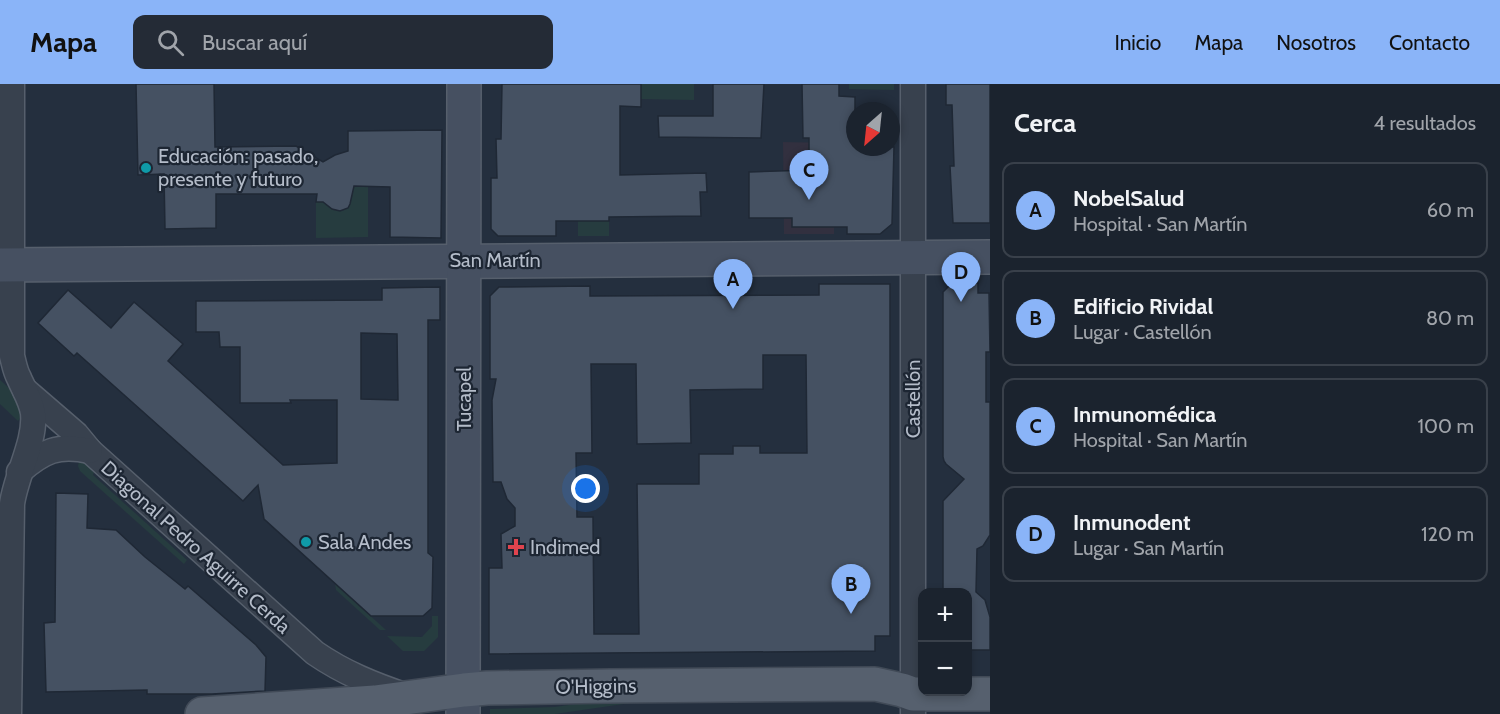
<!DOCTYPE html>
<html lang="es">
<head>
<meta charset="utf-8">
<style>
	:root { --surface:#1b232e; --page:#242b36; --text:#f1f3f6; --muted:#a0a4aa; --line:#39404a; --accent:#8ab4f8 }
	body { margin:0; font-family:Cabin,sans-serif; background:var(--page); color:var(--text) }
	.controls { position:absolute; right:18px; bottom:18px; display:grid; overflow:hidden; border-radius:12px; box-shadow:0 3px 9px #0003 }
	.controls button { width:54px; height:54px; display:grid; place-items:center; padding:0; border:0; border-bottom:2px solid var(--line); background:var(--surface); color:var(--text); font:30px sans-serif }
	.compass { position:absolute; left:846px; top:18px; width:54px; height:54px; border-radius:50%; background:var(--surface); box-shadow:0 3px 9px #0003; rotate:207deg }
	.you { position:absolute; left:586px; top:405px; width:21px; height:21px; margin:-15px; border:4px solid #fff; border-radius:50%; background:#1a73e8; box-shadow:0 0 0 9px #1a73e833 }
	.badge { display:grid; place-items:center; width:39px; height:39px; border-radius:50%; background:var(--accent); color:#111; font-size:20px; font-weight:700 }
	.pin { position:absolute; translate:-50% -50px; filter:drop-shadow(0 2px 3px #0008) }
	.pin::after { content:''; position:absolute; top:32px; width:21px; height:18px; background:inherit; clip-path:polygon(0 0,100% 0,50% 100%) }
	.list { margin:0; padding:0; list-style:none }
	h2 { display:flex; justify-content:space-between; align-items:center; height:78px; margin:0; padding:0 24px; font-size:26px }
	h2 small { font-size:20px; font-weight:400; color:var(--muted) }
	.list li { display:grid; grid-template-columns:39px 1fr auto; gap:18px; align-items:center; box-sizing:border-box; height:96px; margin:0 12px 12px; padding:0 12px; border:2px solid var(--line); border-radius:12px }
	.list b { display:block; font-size:22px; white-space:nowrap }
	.list p { margin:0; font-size:20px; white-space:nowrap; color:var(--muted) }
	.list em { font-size:20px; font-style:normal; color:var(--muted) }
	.icon { flex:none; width:33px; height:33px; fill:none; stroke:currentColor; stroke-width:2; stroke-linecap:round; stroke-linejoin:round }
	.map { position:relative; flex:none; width:990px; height:630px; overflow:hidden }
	header { display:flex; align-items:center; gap:36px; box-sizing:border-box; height:84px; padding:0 30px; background:var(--accent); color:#111 }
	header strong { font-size:28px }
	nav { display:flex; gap:33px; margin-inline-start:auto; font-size:21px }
	.search { width:420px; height:54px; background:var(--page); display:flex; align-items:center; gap:15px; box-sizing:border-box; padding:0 21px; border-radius:12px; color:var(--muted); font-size:22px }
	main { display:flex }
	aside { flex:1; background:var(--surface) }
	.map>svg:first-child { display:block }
	.medical { fill:#32303f }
	.green { fill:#263c3f }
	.building { fill:#455162; stroke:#1f2835; stroke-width:1.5; fill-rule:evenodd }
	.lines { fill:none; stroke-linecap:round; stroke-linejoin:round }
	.minor-casing { stroke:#565f6c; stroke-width:27 }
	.secondary-casing { stroke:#565f6c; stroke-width:36 }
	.primary-casing { stroke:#414a57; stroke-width:36 }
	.minor { stroke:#38414e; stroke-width:24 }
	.secondary { stroke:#465061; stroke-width:33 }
	.primary { stroke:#56606e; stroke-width:33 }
	.culture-dot { fill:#0f9aa8; stroke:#1d2633; stroke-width:2 }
	.health-dot { fill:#e0444e; stroke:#1d2633; stroke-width:2 }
	.labels { text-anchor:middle; stroke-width:4.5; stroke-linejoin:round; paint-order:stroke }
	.poi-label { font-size:20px; fill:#b4bcc9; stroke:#1d2633; text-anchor:start }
	.street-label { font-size:20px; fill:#b4bcc9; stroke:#1d2633 }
</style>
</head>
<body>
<header>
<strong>Mapa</strong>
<div class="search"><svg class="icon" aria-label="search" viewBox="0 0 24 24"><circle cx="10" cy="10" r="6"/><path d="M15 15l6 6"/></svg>Buscar aquí</div>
<nav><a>Inicio</a><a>Mapa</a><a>Nosotros</a><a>Contacto</a></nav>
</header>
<main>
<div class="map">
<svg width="990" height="630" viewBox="0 0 990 630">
	<rect width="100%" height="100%" fill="#242f3e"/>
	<!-- medical -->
	<path class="medical" d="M 783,58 L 834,59 L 834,150 L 784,150 Z"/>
	<!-- green -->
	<g class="green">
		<path d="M 641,0 L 694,0 L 694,16 L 641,15 Z"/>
		<path d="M 849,0 L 894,0 L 894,6 L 849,5 Z"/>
		<path d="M 354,102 L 368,102 L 368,153 L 316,154 L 316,118 L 327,118 C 331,125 342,132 348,122 C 351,117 352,108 354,102 Z"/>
		<rect x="578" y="137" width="31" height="15"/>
		<path d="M 0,296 L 21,315 L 25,328 L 18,337 L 0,320 Z"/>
		<path d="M 80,373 L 96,382 L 93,391 L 187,476 L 184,480 L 80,387 L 78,382 Z"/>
		<path d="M 335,500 L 386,546 L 380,546 L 336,506 Z"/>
		<path d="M 432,532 L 438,532 L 438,553 L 424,567 L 403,567 L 387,552 L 422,553 L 432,542 Z"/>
		<path d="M 607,616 L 644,617 L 555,630 L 490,630 L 490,625 L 554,623 Z"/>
	</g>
	<!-- building -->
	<g class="building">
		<path d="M 136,0 L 214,0 L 215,63 L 296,62 L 323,78 L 335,71 L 348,67 L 348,47 L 442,46 L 441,154 L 390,153 L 390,103 L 354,102 L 350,120 L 348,124 L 340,127 L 332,125 L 323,118 L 316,118 L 317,110 L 216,110 L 216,144 L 165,145 L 164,90 L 138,91 Z"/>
		<path d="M 502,0 L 641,0 L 641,23 L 620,22 L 620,91 L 706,89 L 707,108 L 700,108 L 701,132 L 609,133 L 609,137 L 556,137 L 556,152 L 498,152 L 491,145 L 491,94 L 497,94 L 496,55 L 501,55 Z"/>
		<path d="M 713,0 L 764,0 L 761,54 L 659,53 L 658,32 L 713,32 Z"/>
		<path d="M 802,0 L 839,0 L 839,12 L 855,13 L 855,63 L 894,63 L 892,140 L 880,150 L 847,150 L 847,143 L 792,143 L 792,134 L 749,134 L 749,88 L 809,86 L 809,54 L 803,54 Z"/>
		<path d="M 946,0 L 990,0 L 990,139 L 953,139 L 950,82 L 954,82 L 952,21 L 946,21 Z"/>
		<path d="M 952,199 L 978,199 L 978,209 L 989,209 L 990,268 L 986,268 L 986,318 L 990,318 L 990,451 L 983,462 L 977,465 L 976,508 L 985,516 L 990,533 L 990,566 L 968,566 L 968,508 L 943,508 L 943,417 L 964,395 L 946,380 L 944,377 L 943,373 L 943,208 Z"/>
		<path d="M 819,200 L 890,200 L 890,552 L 875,552 L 875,567 L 489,570 L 489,484 L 502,484 L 501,450 L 515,442 L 515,424 L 507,415 L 501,398 L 493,398 L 492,316 L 496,295 L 490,295 L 490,212 L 499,203 L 590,202 L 590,212 L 819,211 ZM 763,271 L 806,271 L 807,369 L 760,369 L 760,362 L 733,362 L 733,370 L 699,370 L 699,400 L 637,400 L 639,550 L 594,550 L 593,433 L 577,433 L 576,369 L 592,369 L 591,280 L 636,280 L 637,360 L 691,359 L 690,306 L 763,305 Z"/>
		<path d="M 440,203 L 440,236 L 428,236 L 428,469 L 433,473 L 432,524 L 423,532 L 371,532 L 264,435 L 258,401 L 243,417 L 77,269 L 74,272 L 38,239 L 68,206 L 111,244 L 134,218 L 183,260 L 168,277 L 283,381 L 337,379 L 337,316 L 290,316 L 291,319 L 240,319 L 240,263 L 220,263 L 219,248 L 196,248 L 196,217 L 382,216 L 382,204 ZM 361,249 L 397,250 L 398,316 L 361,315 Z"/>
		<path d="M 56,409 L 88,410 L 87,444 L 116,446 L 145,473 L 185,505 L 188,502 L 256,561 L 266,573 L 265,607 L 212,610 L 147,610 L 147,606 L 46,608 L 44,539 L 55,538 Z"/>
	</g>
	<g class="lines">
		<defs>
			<g id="minor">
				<path d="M 913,0 L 913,630"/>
				<path d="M 25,306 L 76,350 L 90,367 L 315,569 C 344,589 374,601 407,612"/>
				<path d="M 19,388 C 43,367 58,360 90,367"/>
				<path d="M 9,630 L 12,420 C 16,391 36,357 33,329 C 31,316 24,306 19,294 C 15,287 14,279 12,272 L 12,0"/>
			</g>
			<g id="secondary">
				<path d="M 0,181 L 990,173"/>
				<path d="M 463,630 L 464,0"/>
			</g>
			<path id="primary" d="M 202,630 L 375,618 L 464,606 L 487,604 L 610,602 L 875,600 L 902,606 L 913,610 L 990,610"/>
		</defs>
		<!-- minor casing -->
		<use href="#minor" class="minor-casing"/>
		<!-- secondary casing -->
		<use href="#secondary" class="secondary-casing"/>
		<!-- primary casing -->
		<use href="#primary" class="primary-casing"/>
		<!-- minor -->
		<use href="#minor" class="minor"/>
		<!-- secondary -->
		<use href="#secondary" class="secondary"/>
		<!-- primary -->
		<use href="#primary" class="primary"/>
	</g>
	<!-- markers -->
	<g class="culture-dot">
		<circle cx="146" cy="84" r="6"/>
		<circle cx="306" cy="458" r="6"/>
	</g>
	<path class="health-dot" d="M513 454h6v6h6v6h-6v6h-6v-6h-6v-6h6z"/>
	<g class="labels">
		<!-- poi labels -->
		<g class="poi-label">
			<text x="158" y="79">Educación: pasado,<tspan x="158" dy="23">presente y futuro</tspan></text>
			<text x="318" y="465">Sala Andes</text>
			<text x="530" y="470">Indimed</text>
		</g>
		<!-- street labels -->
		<g class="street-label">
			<text x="495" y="183">San Martín</text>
			<text transform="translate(464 315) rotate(-90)" y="7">Tucapel</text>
			<text transform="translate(913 315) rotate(-90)" y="7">Castellón</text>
			<text transform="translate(196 463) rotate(42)" y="7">Diagonal Pedro Aguirre Cerda</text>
			<text transform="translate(596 602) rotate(-1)" y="7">O'Higgins</text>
		</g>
	</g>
</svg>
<div class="controls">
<button>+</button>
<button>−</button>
</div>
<svg class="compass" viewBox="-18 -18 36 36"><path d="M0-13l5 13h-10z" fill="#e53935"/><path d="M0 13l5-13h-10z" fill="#a0a4aa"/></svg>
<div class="you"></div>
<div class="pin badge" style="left:733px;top:225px">A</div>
<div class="pin badge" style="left:851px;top:530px">B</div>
<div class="pin badge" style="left:809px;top:116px">C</div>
<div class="pin badge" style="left:961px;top:218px">D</div>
</div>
<aside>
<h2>Cerca<small>4 resultados</small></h2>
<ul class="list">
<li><span class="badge">A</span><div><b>NobelSalud</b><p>Hospital · San Martín</p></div><em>60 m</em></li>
<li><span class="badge">B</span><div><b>Edificio Rividal</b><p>Lugar · Castellón</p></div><em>80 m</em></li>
<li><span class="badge">C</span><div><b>Inmunomédica</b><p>Hospital · San Martín</p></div><em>100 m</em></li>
<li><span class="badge">D</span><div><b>Inmunodent</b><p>Lugar · San Martín</p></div><em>120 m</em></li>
</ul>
</aside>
</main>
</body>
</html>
